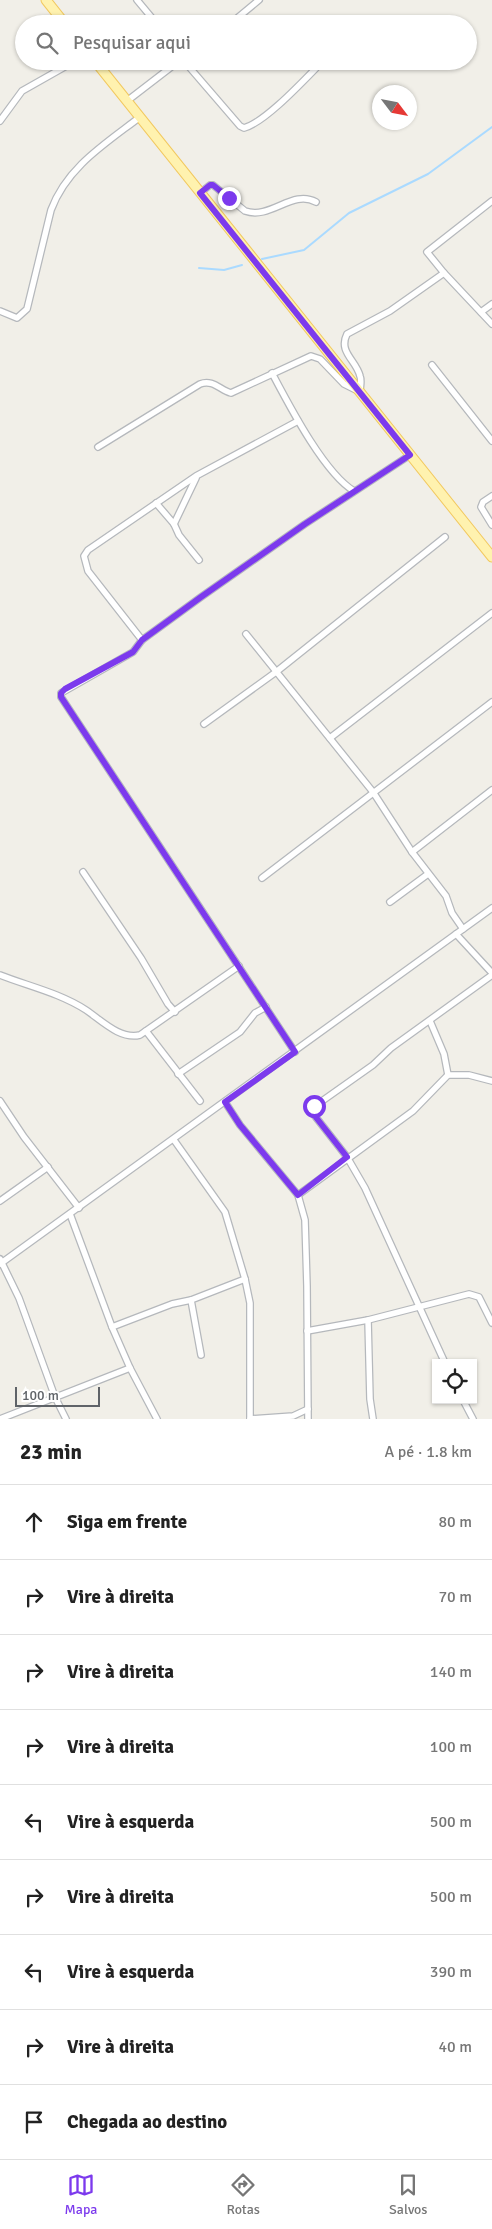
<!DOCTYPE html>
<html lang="pt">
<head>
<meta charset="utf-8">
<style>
	:root { --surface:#fff; --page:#f2f2f2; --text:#222; --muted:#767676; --line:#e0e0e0; --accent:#7c3aed }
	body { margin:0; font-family:Signika,sans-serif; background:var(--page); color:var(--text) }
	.controls { position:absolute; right:15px; bottom:15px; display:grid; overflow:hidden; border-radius:0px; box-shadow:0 1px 4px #0004 }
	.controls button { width:45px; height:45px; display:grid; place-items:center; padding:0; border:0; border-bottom:1px solid var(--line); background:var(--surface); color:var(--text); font:25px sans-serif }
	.compass { position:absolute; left:372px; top:85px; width:45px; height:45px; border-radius:50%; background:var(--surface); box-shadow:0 1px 4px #0004; rotate:122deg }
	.scale { position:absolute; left:15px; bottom:12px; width:85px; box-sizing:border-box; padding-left:5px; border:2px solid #5f6368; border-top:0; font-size:14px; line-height:18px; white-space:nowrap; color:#5f6368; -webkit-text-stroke:4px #fff; paint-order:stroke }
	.stop { position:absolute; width:15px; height:15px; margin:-11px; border:4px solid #7c3aed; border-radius:50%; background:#fff }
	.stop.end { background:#7c3aed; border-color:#fff; box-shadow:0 1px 5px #0008 }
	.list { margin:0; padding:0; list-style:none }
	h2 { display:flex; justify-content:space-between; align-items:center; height:65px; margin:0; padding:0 20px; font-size:21px }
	h2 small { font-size:16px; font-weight:400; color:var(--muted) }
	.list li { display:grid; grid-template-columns:32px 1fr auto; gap:15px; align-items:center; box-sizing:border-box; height:75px; padding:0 20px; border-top:1px solid var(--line) }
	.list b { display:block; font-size:19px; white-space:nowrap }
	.list em { font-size:16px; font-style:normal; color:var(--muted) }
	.icon { flex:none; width:28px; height:28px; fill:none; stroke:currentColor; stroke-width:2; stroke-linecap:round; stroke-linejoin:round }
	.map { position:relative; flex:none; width:492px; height:1419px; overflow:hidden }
	.search { position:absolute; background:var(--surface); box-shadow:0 1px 4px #0004; left:15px; right:15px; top:15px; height:55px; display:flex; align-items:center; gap:12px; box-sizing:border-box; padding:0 18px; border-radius:28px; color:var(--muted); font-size:19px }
	.sheet { height:740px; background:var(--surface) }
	nav { display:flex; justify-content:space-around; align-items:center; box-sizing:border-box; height:70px; border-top:1px solid var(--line); background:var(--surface); font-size:14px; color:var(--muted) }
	nav a { display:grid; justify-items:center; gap:2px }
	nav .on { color:var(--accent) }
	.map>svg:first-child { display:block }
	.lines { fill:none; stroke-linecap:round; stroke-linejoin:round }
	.stream { stroke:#aadaff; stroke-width:2 }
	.street-casing { stroke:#b5b8bc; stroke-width:8 }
	.primary-casing { stroke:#f2c960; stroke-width:11 }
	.street { stroke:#fff; stroke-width:5.5 }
	.primary { stroke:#fff2af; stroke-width:9 }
	.route { stroke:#7c3aed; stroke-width:6 }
</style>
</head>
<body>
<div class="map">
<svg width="492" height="1419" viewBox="0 0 492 1419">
	<rect width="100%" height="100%" fill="#f1efe8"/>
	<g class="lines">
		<!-- stream -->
		<g class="stream">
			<path d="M 262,259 L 304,250 L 349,213 L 428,174 L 492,127"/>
			<path d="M 199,268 L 224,270 L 242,265"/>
		</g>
		<defs>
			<g id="street">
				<path d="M 137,0 L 157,24"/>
				<path d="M 230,24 L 259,0"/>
				<path d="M 184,61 L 240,126 L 244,128 C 266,122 306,78 323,61"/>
				<path d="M 127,101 L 179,61"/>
				<path d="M 0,121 L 22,91 L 75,61"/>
				<path d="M 200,193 L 210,185 L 213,185 L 245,211 C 271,220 292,189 316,202"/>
				<path d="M 492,201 L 427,252 L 444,273 L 492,324"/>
				<path d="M 0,311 L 17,318 L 27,309 L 51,210 C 67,167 105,144 140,117"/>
				<path d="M 481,312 L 492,304"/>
				<path d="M 432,365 L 492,441"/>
				<path d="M 272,373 C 289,405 324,473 354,491"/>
				<path d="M 98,447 L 200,384 C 213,379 220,390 231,393 L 311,356 L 320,359 L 344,384 L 360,392 C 360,387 362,381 360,376 C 356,360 338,352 347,334 L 390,311 L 444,273"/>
				<path d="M 492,496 L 483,502 L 481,507 L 492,525"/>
				<path d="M 156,503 L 174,524 L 179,535 L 199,560"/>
				<path d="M 174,524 L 196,478"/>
				<path d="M 246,634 L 373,792 L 412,852 L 446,896 L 452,913 L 463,929"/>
				<path d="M 142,640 L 88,571 L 84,556 L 88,550 L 196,476 L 298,421"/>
				<path d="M 204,724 L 276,672 L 445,537"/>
				<path d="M 330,738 L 492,613"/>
				<path d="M 412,852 L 492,790"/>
				<path d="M 83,872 L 141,958 L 168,1004 L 175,1012"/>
				<path d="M 262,878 L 492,702"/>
				<path d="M 390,902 L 428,874"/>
				<path d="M 456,934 L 492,973"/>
				<path d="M 0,975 C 28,986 60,993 86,1010 C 101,1020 120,1040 140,1035 L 239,966"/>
				<path d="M 430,1021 L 444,1054 L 448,1075"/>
				<path d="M 146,1031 L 200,1101"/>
				<path d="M 295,1052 L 61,697 L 61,693 L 133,652 L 142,640 L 201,597 L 305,524 L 410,455"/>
				<path d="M 178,1074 L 240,1032 L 255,1013 L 266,1007"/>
				<path d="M 0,1101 L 24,1137 L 79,1208"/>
				<path d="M 225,1102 L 240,1125 L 298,1195 L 305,1220 L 307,1286 L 308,1419"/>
				<path d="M 174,1140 L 225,1212 L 245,1279 L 250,1303 L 250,1419"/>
				<path d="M 298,1195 L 413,1111 L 448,1075 L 469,1075 L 492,1081"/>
				<path d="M 0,1201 L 48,1167"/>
				<path d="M 70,1214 L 112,1327 L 130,1368 L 157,1419"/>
				<path d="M 0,1259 L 19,1298 L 55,1397 L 66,1419"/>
				<path d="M 0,1264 L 492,908"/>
				<path d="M 368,1320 L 370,1399 L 373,1419"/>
				<path d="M 112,1327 L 172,1304 L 191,1300"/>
				<path d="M 307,1331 L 368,1320 L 469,1294 L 479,1297 L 492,1323"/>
				<path d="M 201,1355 L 191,1300 L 245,1279"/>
				<path d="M 445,1363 L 365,1188 L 347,1157 L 311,1111 L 315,1106 L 373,1065 L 391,1048 L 492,975"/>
				<path d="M 463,1400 L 473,1419"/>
				<path d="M 0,1419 L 130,1368"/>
				<path d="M 250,1419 L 293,1416 L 308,1409"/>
			</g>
			<g id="primary">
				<path d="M 46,0 L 65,24"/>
				<path d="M 95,61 L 492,557"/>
			</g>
		</defs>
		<!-- street casing -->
		<use href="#street" class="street-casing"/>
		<!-- primary casing -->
		<use href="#primary" class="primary-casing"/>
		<!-- street -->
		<use href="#street" class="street"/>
		<!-- primary -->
		<use href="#primary" class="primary"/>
	</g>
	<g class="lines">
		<!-- route -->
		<path class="route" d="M 229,198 L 213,185 L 210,185 L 200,193 L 410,455 L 305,524 L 201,597 L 142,640 L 133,652 L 65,689 L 61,693 L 61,697 L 295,1052 L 225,1102 L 240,1125 L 298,1195 L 347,1157 L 311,1111 L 314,1106"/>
	</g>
</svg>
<div class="controls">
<button><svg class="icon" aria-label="locate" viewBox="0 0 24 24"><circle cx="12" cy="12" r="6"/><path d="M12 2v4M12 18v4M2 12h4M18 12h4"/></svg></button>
</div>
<svg class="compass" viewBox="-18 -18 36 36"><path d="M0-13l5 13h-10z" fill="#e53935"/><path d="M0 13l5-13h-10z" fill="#767676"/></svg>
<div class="scale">100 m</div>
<div class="stop" style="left:314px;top:1106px"></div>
<div class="stop end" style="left:229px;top:198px"></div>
<div class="search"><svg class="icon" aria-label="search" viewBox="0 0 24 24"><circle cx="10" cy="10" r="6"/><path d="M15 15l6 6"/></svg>Pesquisar aqui</div>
</div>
<section class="sheet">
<h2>23 min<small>A pé · 1.8 km</small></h2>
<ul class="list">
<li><svg class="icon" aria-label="ahead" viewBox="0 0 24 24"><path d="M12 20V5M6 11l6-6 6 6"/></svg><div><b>Siga em frente</b></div><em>80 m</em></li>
<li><svg class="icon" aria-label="right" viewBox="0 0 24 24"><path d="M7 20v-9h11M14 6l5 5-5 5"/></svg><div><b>Vire à direita</b></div><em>70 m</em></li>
<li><svg class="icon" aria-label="right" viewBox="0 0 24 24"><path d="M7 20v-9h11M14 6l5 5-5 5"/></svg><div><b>Vire à direita</b></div><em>140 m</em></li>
<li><svg class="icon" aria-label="right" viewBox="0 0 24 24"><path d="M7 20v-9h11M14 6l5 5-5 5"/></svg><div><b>Vire à direita</b></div><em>100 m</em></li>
<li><svg class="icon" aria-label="left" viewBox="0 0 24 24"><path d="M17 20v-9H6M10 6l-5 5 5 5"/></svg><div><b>Vire à esquerda</b></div><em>500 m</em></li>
<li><svg class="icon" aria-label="right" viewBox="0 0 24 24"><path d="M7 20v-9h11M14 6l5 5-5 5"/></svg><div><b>Vire à direita</b></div><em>500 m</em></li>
<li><svg class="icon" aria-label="left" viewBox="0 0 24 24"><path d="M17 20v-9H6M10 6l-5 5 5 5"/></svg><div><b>Vire à esquerda</b></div><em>390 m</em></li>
<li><svg class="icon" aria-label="right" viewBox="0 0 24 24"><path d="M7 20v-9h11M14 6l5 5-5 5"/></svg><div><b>Vire à direita</b></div><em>40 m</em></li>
<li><svg class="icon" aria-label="arrive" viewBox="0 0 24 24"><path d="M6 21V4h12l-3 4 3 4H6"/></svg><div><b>Chegada ao destino</b></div></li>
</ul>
</section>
<nav>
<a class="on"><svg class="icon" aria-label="map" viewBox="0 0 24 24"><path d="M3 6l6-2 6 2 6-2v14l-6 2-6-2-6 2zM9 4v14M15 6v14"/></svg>Mapa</a>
<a><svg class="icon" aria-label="directions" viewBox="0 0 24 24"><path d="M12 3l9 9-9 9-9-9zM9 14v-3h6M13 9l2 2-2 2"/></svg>Rotas</a>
<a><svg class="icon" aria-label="saved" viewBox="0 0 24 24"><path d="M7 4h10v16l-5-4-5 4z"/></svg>Salvos</a>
</nav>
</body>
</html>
